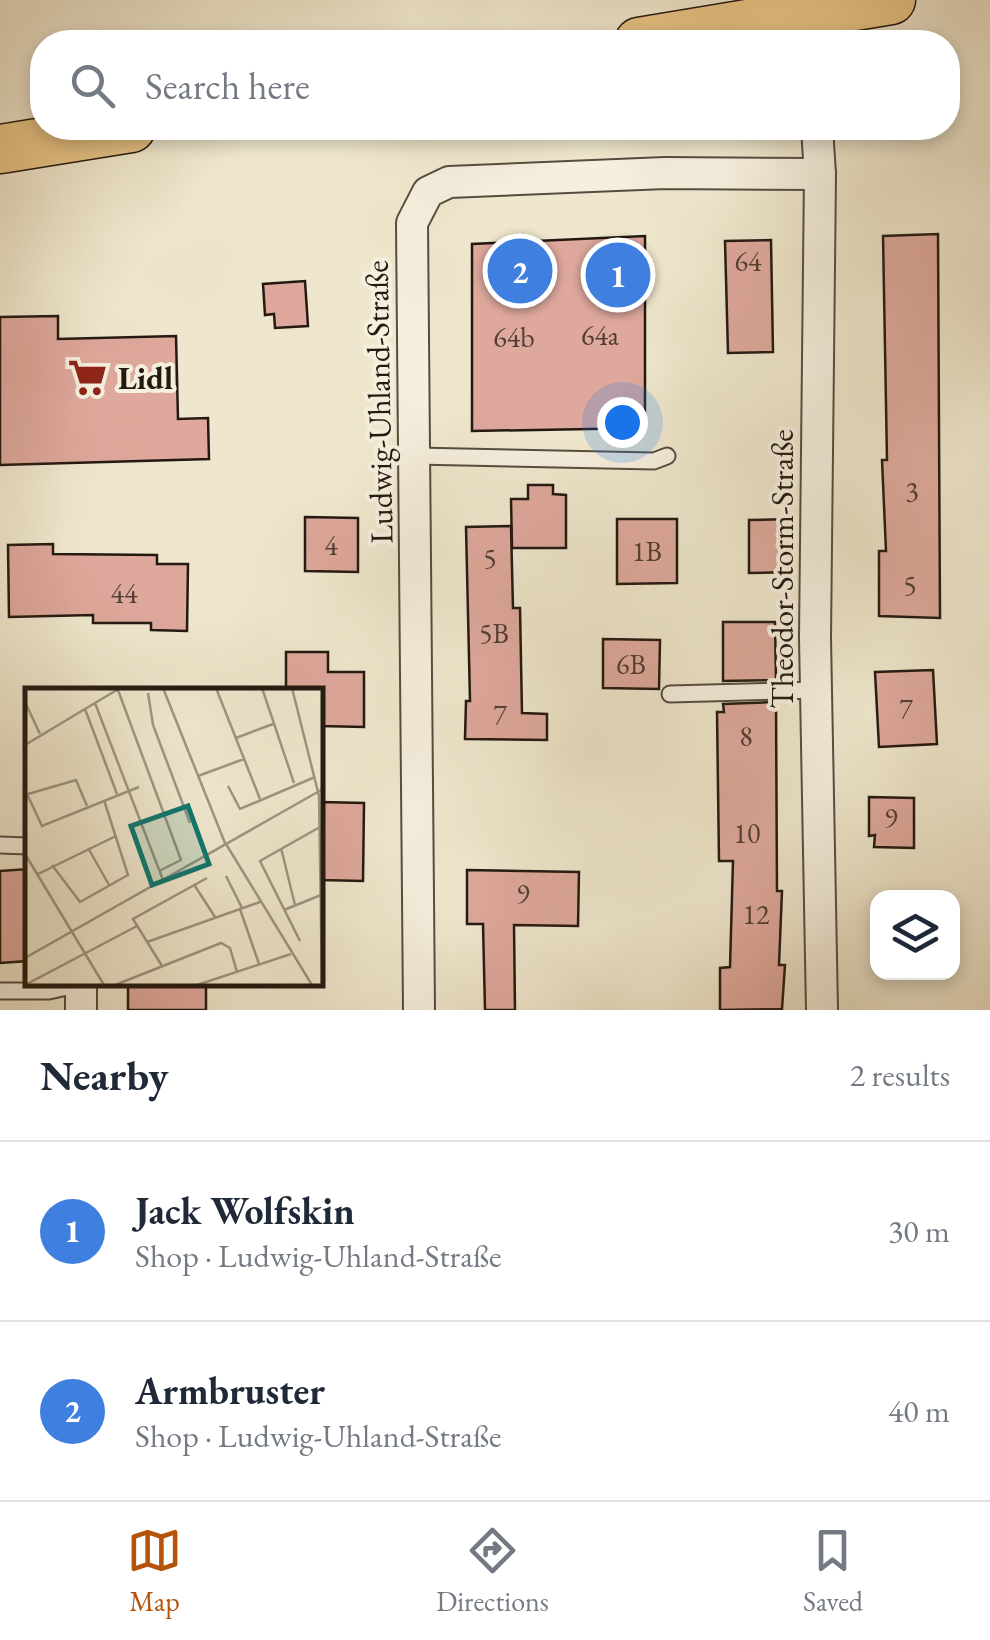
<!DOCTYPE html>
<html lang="en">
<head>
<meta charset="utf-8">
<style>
	:root { --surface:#fff; --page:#f2f2f3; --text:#1f2937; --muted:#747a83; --line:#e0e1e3; --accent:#b45309 }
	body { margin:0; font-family:"EB Garamond",serif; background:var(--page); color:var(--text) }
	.controls { position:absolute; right:30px; bottom:30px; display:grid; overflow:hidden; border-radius:20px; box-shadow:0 5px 15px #0003 }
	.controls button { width:90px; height:90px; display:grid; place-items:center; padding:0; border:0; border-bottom:2px solid var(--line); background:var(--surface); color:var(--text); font:50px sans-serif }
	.you { position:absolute; left:622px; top:422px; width:35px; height:35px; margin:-25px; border:8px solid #fff; border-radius:50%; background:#1a73e8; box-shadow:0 0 0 15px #1a73e833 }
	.badge { display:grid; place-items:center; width:65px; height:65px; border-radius:50%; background:var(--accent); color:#fff; font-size:32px; font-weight:700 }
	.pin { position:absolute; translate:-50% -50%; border:5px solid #fff; box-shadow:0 2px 10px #0006 }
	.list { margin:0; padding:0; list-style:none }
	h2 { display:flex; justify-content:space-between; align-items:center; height:130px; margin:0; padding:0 40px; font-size:42px }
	h2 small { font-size:32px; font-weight:400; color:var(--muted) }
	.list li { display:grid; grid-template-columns:65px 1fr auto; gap:30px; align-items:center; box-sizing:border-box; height:180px; padding:0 40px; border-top:2px solid var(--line) }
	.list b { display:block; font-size:38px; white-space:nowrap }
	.list p { margin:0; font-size:32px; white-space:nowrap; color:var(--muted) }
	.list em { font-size:32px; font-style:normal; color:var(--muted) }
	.icon { flex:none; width:55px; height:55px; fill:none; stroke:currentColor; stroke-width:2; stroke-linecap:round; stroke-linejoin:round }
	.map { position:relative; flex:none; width:990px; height:1010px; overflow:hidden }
	.search { position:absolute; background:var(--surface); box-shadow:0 5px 15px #0003; left:30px; right:30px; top:30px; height:110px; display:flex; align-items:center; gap:25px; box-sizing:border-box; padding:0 35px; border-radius:40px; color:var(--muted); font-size:38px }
	.sheet { height:490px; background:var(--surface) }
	nav { display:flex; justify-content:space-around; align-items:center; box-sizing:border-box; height:140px; border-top:2px solid var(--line); background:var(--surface); font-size:28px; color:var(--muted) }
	nav a { display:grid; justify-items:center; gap:5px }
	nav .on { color:var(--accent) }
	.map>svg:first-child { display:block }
	.building { fill:#dea89c; stroke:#231911; stroke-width:2.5 }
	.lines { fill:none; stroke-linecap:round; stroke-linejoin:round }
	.lane-casing { stroke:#564c40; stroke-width:19 }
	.street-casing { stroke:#564c40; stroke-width:34 }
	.primary-casing { stroke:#231911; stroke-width:51 }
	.lane { stroke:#f5efde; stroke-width:15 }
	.street { stroke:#f5efde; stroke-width:30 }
	.primary { stroke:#e8c486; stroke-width:48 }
	.labels { text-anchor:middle; stroke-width:8; stroke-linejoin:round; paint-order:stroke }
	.number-label { font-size:28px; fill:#523d34 }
	.poi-label { font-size:32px; font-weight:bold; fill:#231911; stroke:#f5efde; text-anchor:start }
	.street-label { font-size:32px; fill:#231911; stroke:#f5efde }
	.inset-road { fill:none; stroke:#9d9582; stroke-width:2.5 }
	.view { fill:#0f766e; fill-opacity:0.15; stroke:#0f766e; stroke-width:5 }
	.inset-edge { fill:none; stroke:#231911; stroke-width:5 }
</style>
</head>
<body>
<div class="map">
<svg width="990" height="1010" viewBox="0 0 990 1010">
	<rect width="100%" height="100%" fill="#efe7cd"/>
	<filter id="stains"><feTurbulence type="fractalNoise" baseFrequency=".002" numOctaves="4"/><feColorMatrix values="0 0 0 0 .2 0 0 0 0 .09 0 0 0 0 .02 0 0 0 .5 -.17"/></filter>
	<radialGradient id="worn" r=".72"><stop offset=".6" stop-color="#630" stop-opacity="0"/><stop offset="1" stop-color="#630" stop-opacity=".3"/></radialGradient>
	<!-- building -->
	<g class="building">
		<path d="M 938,234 L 940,618 L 879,616 L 879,551 L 886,551 L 882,460 L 887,460 L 883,236 Z"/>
		<path d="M 645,236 L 645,428 L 472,431 L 472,244 Z"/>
		<path d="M 771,240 L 773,352 L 728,353 L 725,241 Z"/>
		<path d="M 305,281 L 308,326 L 275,328 L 274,314 L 265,315 L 263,284 Z"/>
		<path d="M 58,316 L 58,339 L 176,336 L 178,419 L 208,418 L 209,459 L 0,465 L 0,317 Z"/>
		<path d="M 528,485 L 553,485 L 553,494 L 566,495 L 566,548 L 512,548 L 511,499 L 528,499 Z"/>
		<path d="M 305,517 L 358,518 L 358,572 L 305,571 Z"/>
		<path d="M 617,519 L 677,519 L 677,583 L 617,584 Z"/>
		<path d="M 792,519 L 792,572 L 749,573 L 749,520 Z"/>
		<path d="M 511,526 L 513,608 L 520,608 L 522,713 L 547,714 L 547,740 L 465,739 L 466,701 L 470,701 L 466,527 Z"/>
		<path d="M 53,544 L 53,554 L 157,555 L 157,564 L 188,564 L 187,631 L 151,630 L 151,623 L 93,623 L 93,615 L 9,617 L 8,545 Z"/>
		<path d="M 723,622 L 775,622 L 776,680 L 723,681 Z"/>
		<path d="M 603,639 L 660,640 L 659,689 L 603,688 Z"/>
		<path d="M 286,652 L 328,652 L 328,672 L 364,672 L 364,727 L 320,726 L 320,690 L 286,690 Z"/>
		<path d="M 933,670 L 937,744 L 879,747 L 875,672 Z"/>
		<path d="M 776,702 L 777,891 L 782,891 L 779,965 L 785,965 L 782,1009 L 720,1010 L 720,968 L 730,967 L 733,861 L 719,861 L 717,712 L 724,712 L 723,704 Z"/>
		<path d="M 869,797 L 914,798 L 914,848 L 874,847 L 875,835 L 869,836 Z"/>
		<path d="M 320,802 L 364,803 L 363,881 L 320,880 Z"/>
		<path d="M 28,869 L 28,961 L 0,963 L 0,871 Z"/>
		<path d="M 467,870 L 579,872 L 578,926 L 514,925 L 515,1010 L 485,1010 L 483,924 L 467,924 Z"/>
		<rect x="128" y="982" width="78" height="28"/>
	</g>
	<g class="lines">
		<defs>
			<g id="lane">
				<path d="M 415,456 L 654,461 L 667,456"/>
				<path d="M 670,694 L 816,690"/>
				<path d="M 0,845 L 28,846"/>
				<path d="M 0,991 L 49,991 L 81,984"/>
			</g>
			<g id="street">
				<path d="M 817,128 L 820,174 L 815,638 L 822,1010"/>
				<path d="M 81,982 L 81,1010"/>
				<path d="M 419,1010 L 412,223 L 428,192 L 449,182 L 665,173 L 820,174"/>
			</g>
			<g id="primary">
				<path d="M 639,42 L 891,0"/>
				<path d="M 0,149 L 131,128"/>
			</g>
		</defs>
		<!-- lane casing -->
		<use href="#lane" class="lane-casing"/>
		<!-- street casing -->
		<use href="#street" class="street-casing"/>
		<!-- primary casing -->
		<use href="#primary" class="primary-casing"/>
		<!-- lane -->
		<use href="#lane" class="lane"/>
		<!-- street -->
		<use href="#street" class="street"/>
		<!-- primary -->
		<use href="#primary" class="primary"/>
	</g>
	<!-- icons -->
	<defs>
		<symbol id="supermarket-bare" viewBox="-9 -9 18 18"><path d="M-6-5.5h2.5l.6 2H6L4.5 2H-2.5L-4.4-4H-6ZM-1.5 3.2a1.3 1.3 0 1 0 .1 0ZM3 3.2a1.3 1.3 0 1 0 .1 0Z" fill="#8f2418" stroke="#f5efde" stroke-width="2.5" paint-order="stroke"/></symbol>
	</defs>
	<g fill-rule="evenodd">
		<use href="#supermarket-bare" x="60" y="350" width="55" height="55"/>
	</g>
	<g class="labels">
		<!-- number labels -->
		<g class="number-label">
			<text x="748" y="271">64</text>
			<text x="600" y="345">64a</text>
			<text x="514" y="347">64b</text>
			<text x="912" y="501">3</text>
			<text x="331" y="555">4</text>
			<text x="647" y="561">1B</text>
			<text x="490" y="568">5</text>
			<text x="910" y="595">5</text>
			<text x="124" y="603">44</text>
			<text x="494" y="643">5B</text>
			<text x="631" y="674">6B</text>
			<text x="906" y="718">7</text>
			<text x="500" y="724">7</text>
			<text x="746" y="746">8</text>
			<text x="891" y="827">9</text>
			<text x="747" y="843">10</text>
			<text x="523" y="903">9</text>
			<text x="756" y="924">12</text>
		</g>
		<!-- poi labels -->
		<g class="poi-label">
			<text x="118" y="389">Lidl</text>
		</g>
		<!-- street labels -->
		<g class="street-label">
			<text transform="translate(379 402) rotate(-91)" y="11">Ludwig-Uhland-Straße</text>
			<text transform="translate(782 569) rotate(-90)" y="11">Theodor-Storm-Straße</text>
		</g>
	</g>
	<!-- overview -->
	<g transform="translate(25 688)">
		<rect width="298" height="298" fill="#efe7cd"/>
		<path class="inset-road" d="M 138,0 L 200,155M 191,0 L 235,111M 237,0 L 269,95M 267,0 L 294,108 L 297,297M 93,2 L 156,172 L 134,183M 123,5 L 128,37 L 165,135M 0,14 L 15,46M 70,15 L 138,192M 60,21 L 92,106M 211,50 L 248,36M 0,57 L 95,0M 173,88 L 219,71M 203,98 L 215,121 L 290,89M 2,106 L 17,138 L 114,99M 3,106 L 51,92 L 62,118M 201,156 L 287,297M 63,160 L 84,197M 256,160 L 270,217M 0,166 L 79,297M 27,177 L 55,214 L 103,187 L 79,112M 13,186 L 91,148M 201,188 L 217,220M 170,198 L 190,229M 215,221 L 234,276M 259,222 L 296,207M 275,253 L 235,173 L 295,139M 122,254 L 235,214M 0,270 L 298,101M 137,278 L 108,231 L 182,190M 0,297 L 112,238M 90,297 L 196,255 L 205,260 L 212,284M 172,297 L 266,266"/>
		<path class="view" d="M 163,118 L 184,176 L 127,197 L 106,138 Z"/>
		<rect width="298" height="298" class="inset-edge"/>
	</g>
	<rect width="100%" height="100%" filter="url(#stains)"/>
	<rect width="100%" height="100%" fill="url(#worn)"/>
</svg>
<div class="controls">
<button><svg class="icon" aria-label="layers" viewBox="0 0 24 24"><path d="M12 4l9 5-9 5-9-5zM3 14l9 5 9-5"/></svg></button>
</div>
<div class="you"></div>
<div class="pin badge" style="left:618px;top:275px;background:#3f7fe0">1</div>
<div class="pin badge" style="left:520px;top:271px;background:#3f7fe0">2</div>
<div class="search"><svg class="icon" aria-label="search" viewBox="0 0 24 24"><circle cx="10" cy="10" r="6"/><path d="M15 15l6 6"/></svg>Search here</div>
</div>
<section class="sheet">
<h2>Nearby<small>2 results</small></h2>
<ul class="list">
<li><span class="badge" style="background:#3f7fe0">1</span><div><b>Jack Wolfskin</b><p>Shop · Ludwig-Uhland-Straße</p></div><em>30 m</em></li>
<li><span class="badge" style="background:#3f7fe0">2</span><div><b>Armbruster</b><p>Shop · Ludwig-Uhland-Straße</p></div><em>40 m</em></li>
</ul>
</section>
<nav>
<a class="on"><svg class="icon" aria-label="map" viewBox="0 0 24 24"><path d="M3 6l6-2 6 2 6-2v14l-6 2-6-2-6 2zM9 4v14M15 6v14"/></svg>Map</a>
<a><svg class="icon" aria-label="directions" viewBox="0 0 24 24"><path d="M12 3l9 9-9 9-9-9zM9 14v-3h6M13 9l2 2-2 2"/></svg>Directions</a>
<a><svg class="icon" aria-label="saved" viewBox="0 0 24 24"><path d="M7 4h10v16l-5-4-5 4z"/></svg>Saved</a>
</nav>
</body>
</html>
